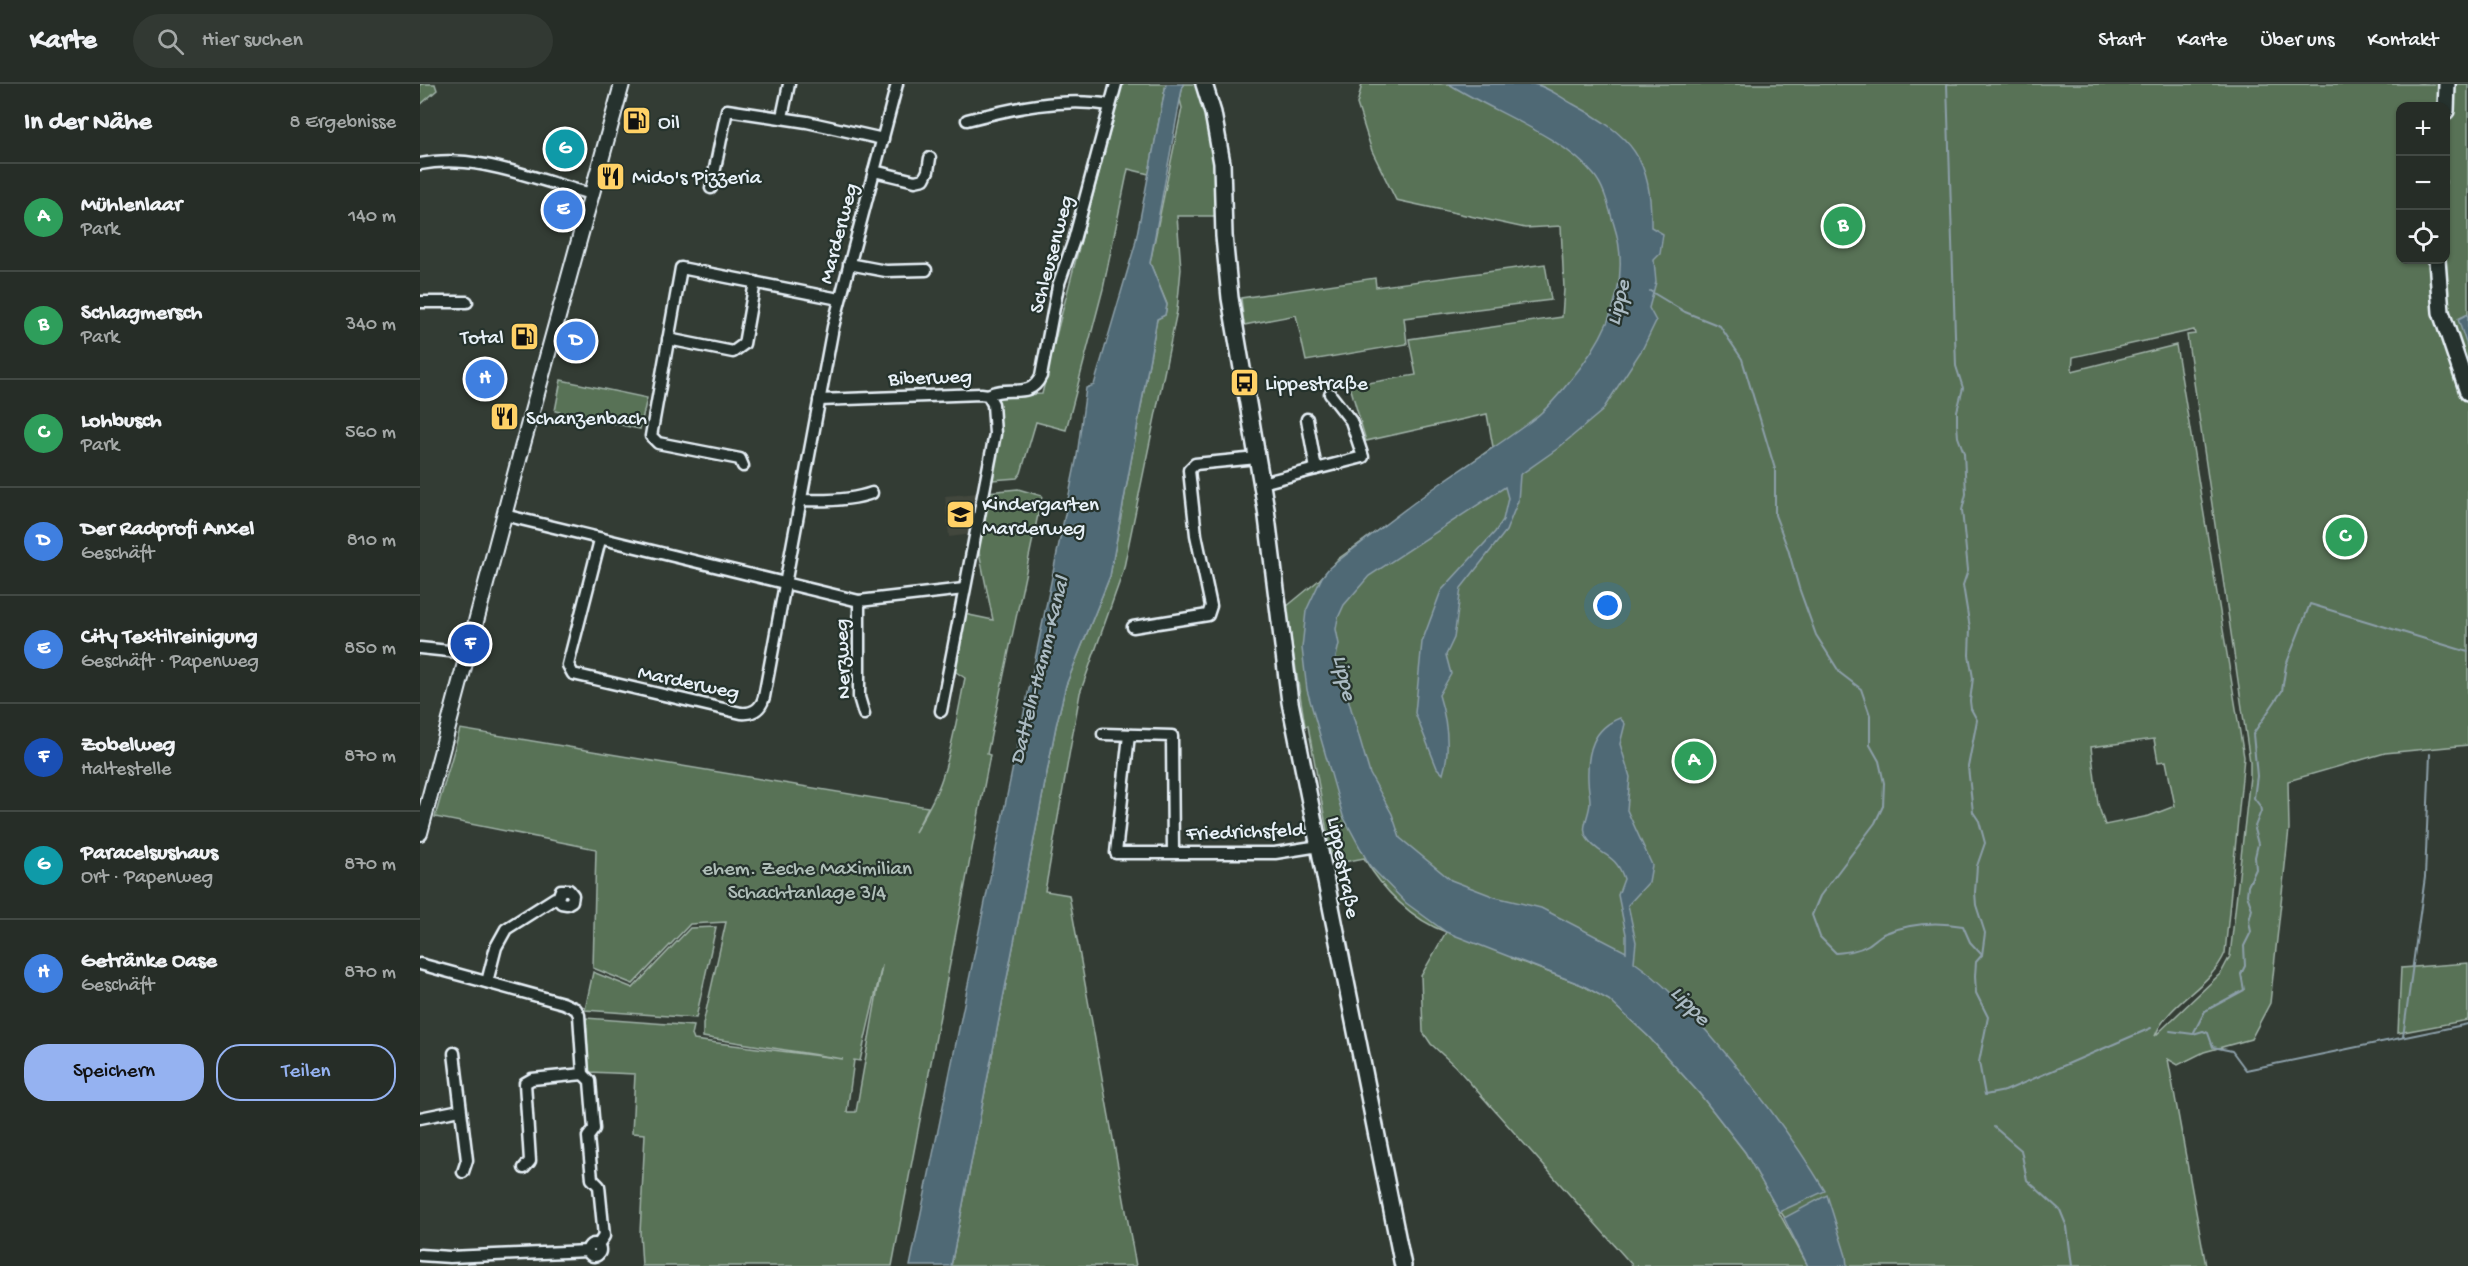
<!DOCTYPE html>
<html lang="de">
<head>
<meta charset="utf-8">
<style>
	:root { --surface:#262d27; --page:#323933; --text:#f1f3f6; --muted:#a4a8a7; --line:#424944; --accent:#95b2f1 }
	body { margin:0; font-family:"Gochi Hand",sans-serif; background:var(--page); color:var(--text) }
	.controls { position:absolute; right:18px; top:18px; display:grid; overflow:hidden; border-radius:12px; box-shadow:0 2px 4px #0004 }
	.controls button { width:54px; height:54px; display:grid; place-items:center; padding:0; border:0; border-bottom:2px solid var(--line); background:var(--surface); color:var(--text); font:30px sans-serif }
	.you { position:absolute; left:1188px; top:522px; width:21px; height:21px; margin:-15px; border:4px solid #fff; border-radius:50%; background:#1a73e8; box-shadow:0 0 0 9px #1a73e833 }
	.badge { display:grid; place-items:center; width:39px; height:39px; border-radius:50%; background:var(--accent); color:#fff; font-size:20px; font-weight:700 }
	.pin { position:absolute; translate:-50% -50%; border:3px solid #fff; box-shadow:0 2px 6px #0006 }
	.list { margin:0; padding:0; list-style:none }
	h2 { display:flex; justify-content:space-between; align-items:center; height:78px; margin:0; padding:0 24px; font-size:26px }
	h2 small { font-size:20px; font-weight:400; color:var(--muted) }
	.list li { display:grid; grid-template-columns:39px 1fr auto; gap:18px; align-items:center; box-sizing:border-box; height:108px; padding:0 24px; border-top:2px solid var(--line) }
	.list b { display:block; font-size:22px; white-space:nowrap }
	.list p { margin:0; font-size:20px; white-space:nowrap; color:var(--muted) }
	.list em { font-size:20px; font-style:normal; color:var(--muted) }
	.actions { display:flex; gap:12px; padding:18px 24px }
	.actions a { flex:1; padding:14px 0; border:2px solid var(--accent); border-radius:24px; text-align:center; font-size:21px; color:var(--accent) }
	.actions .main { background:var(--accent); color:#111 }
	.icon { flex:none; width:33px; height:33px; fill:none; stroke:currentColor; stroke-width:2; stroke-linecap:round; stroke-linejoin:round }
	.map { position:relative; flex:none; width:2048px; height:1182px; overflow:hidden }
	header { display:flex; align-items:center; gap:36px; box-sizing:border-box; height:84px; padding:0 30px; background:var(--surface); border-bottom:2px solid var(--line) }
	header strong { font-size:28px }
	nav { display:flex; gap:33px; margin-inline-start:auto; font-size:21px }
	.search { width:420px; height:54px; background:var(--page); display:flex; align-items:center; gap:15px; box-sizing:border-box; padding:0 21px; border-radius:33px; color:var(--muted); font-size:22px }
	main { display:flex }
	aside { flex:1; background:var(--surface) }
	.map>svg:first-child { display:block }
	.built { fill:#42463c }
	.green { fill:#597257; stroke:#a0b2a8; stroke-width:1.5; fill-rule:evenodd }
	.water { fill:#4f6974; stroke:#8c9fa9; stroke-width:1.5 }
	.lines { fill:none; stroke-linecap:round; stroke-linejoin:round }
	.stream { stroke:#8c9fa9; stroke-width:2 }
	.minor-casing { stroke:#e8f1f8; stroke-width:15 }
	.tertiary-casing { stroke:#e8f1f8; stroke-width:18 }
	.secondary-casing { stroke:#e8f1f8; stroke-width:20 }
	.minor { stroke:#26332d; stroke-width:10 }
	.tertiary { stroke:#26332d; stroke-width:14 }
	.secondary { stroke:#26332d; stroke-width:15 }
	.labels { text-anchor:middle; stroke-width:4.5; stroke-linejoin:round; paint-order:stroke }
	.poi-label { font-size:21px; fill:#e8f1f8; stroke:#26332d; text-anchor:start }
	.street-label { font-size:21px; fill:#e8f1f8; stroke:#26332d }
	.park-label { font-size:21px; fill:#afbeb8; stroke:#26332d }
	.water-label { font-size:22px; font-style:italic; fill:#abbbc3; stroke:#26332d }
</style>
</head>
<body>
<header>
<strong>Karte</strong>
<div class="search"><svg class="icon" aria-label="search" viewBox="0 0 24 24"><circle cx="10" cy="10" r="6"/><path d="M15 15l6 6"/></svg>Hier suchen</div>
<nav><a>Start</a><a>Karte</a><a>Über uns</a><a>Kontakt</a></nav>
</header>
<main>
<aside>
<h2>In der Nähe<small>8 Ergebnisse</small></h2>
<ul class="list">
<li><span class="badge" style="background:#2e9e5b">A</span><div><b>Mühlenlaar</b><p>Park</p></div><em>140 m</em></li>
<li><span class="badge" style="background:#2e9e5b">B</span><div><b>Schlagmersch</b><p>Park</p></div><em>340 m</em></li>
<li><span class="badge" style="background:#2e9e5b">C</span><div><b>Lohbusch</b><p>Park</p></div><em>560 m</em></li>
<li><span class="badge" style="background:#3f7fe0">D</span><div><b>Der Radprofi Anxel</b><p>Geschäft</p></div><em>810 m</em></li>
<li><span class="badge" style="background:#3f7fe0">E</span><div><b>City Textilreinigung</b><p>Geschäft · Papenweg</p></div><em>850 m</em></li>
<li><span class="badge" style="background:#1a4fb4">F</span><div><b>Zobelweg</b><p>Haltestelle</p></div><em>870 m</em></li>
<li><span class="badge" style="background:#0f9aa8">G</span><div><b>Paracelsushaus</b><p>Ort · Papenweg</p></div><em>870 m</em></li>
<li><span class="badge" style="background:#3f7fe0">H</span><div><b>Getränke Oase</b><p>Geschäft</p></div><em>870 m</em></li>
</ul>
<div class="actions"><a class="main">Speichern</a><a>Teilen</a></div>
</aside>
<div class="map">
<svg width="2048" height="1182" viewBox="0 0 2048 1182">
	<rect width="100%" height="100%" fill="#333c34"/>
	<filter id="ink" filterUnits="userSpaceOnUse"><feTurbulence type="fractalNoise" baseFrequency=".0167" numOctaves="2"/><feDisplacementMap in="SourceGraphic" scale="12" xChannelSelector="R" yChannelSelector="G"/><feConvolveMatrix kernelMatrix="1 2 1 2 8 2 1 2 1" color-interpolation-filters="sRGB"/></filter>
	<g filter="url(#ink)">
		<!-- built -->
		<path class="built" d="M 559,409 L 553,450 L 529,453 L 525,412 Z"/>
		<!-- green -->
		<g class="green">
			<path d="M 0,0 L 15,0 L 17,6 L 0,21 Z"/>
			<path d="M 702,0 L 746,0 L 729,90 L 708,85 L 683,205 L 646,346 L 616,338 L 601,389 L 597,394 L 572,396 L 569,395 L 578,350 L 577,312 L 622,310 C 646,206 676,104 702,0 Z"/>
			<path d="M 763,0 L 780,0 L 793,35 L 803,132 L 757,132 L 761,185 L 757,227 L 703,488 L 660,609 L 625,807 L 649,811 L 716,1182 L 531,1182 L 636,642 L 646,601 L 690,492 L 737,235 L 745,231 L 747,220 L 730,179 L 762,24 L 760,16 Z"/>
			<path d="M 942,0 L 2048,0 L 2048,661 L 1965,669 L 1868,697 L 1869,745 L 1850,919 L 1831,955 L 1784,968 L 1758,981 L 1748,975 L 1786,1182 L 1392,1182 L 1374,1147 L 1351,1114 L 1388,1182 L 1213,1182 L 1035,982 L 1011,960 L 1003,948 L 1001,892 L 1026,848 C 992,836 962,805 944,774 L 913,780 L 888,642 L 885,642 L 866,523 L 899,496 L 918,475 L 1073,363 L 1067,330 L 946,357 L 930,302 L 996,291 L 989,255 L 1142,233 L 1144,205 L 1141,142 L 1105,144 L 976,116 L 952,67 L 937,20 ZM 1980,22 L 2026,22 L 2026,176 L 1980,176 ZM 1774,246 L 1775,250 L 1767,251 L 1830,678 L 1830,692 L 1810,872 L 1801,889 L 1735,952 C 1749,917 1790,904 1805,869 L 1824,673 L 1756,261 L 1652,287 L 1653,273 ZM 1734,655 L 1738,678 L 1746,677 L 1755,722 L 1729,732 L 1685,741 L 1678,720 L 1671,663 ZM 1091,874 L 1145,887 L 1205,923 L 1318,1052 L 1351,1113 L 1325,1068 L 1279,1009 L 1228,952 L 1189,916 L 1162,901 Z"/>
			<path d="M 1125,180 L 1131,216 L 984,234 L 987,260 L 886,277 L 876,231 L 824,241 L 821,214 L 955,194 L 956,203 Z"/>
			<path d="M 141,296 L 227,314 L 220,345 L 135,327 Z"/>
			<path d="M 598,405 L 622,412 L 567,670 L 570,671 L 472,1182 L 222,1182 L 220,1149 L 225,1050 L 212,1049 L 215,990 L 169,988 L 166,934 L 274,942 L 272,951 L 274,956 L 423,975 L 283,953 L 283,940 L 306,838 L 270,840 L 213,900 L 173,884 L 176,765 L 15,733 L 40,645 L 508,723 L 495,748 C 505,731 516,713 522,694 C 533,662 538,627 545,594 L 533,586 L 544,530 L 573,536 L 557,458 L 567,408 ZM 462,881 L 436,1028 L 427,1028 L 434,976 L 440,977 Z"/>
			<path d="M 296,843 L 276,934 L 165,926 L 173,888 L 213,904 L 270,844 Z"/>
			<path d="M 2048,879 L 2048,936 L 1978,949 L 1981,884 Z"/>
		</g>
		<!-- water -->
		<g class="water">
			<path d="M 746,0 L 763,0 L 730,179 L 747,221 L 745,231 L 737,235 L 690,492 L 646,601 L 636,642 L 531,1182 L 490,1182 L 657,372 L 666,304 L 674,301 L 715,161 Z"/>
			<path d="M 1029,0 C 1056,0 1085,0 1112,0 C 1125,1 1142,14 1153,20 C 1212,52 1232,74 1231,143 L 1243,150 L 1240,170 L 1234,176 L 1236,198 L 1229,224 L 1236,237 L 1223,264 L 1182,327 L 1137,365 L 1100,391 L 1098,417 L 1086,447 L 1041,504 L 1034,554 L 1026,571 L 1031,590 L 1019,611 C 1027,637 1031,664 1023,690 L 1017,684 L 995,629 L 1002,558 L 1021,507 L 1075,448 L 1083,436 L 1088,414 L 1085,403 L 949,492 L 924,521 L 918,534 L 916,545 L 919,560 L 916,573 L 950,690 L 972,730 L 980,754 L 1031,796 L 1075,813 L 1121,824 L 1206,868 L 1206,850 L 1198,811 L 1204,795 C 1195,767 1179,773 1167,754 C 1160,743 1170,731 1170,718 C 1170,711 1168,703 1168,695 C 1167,668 1173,644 1200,634 L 1205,640 L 1200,660 L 1210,693 L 1207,726 L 1232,781 L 1229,798 L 1208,821 L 1216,858 L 1214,878 C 1243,898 1266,924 1290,951 C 1333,1001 1371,1050 1405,1107 L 1359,1128 L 1325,1068 L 1279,1009 L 1228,952 L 1189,916 L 1162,901 L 1026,848 L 986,819 L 950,782 L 923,732 L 887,606 L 882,564 L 886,527 L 902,493 L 909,484 C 946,455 983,426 1021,399 C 1051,378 1082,359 1111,337 C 1125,327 1138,312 1149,298 C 1187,253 1213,200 1194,141 C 1189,125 1185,104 1174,91 C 1141,51 1073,28 1029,0 Z"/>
			<path d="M 2048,230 L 2048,265 L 2038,235 Z"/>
			<path d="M 1407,1111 L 1426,1172 L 1427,1182 L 1388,1182 L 1364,1134 Z"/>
		</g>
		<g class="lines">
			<!-- stream -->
			<g class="stream">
				<path d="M 1527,0 L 1536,282 L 1543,304 L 1537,327 L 1537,340 L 1538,353 L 1544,369 L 1545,389 L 1546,410 L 1542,426 L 1548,486 L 1543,501 L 1550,544 L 1549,571 L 1553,594 L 1550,617 L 1551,625 L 1557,636 L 1548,683 L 1553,728 L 1559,737 L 1565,759 L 1557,782 L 1555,808 L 1556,821 L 1565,849 L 1562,871 L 1556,878 L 1555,892 L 1556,909 L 1568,933 L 1559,978 L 1565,1011 L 1585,1007 L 1731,944"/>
				<path d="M 1230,207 L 1265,228 L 1300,242 L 1322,275 L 1355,385 L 1355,431 L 1368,465 L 1379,504 L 1396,551 L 1420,589 L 1441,605 L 1450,631 L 1450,661 L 1459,677 L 1464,699 L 1463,722 L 1455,739 L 1400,812 L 1392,831 L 1400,853 L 1416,869 C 1427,868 1438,867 1448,861 C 1453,858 1458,853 1463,850 C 1489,839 1516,837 1543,842 L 1550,858 L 1562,871"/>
				<path d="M 1750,947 L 1773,950 L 1785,927 L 1824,906 L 1821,890 L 1825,882 L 1824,862 L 1831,848 L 1829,837 L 1832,825 L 1827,811 L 1828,802 L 1836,785 L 1835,773 L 1838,760 L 1834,745 L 1841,727 L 1840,722 L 1834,714 L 1837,692 L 1833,650 L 1862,607 L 1866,581 L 1890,520 L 2048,568"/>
				<path d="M 1773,950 L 1783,947 L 1788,949 L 1793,963 L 1812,967 L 1826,986 L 2048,940"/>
				<path d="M 1983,953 L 2005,793 L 2010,670"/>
				<path d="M 1574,1043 L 1601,1066 L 1607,1096 L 1640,1126 L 1647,1143 L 1652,1182"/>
			</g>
			<defs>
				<g id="minor">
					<path d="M 362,33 L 369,0"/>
					<path d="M 547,36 C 593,24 643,13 690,21"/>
					<path d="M 0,80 C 57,68 117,97 172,110"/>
					<path d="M 454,87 L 495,97 L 504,95 L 508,87 L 510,74"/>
					<path d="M 291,104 L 307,26 L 387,38 L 463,55"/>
					<path d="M 429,180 L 466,187 L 506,186"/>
					<path d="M 0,218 L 47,218"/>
					<path d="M 248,255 L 313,268 L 324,260 L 335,198"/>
					<path d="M 568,311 C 588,300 609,317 621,292 L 638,202 L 654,156 L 696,0"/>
					<path d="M 399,316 L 561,310 L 568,311 L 573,320 L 575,350 L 521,627"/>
					<path d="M 323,382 L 320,375 L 238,359 L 231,352 L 261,184 L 419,215"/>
					<path d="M 896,385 L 943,373 L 931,337 L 910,310"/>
					<path d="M 842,399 L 896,385 L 887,335"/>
					<path d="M 381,416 C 404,417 430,417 452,409"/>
					<path d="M 84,431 L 439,517 L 544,505"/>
					<path d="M 180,456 L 150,573 L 148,581 L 153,590 L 321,629 C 333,630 341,625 344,613 L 413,243 L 477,0"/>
					<path d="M 439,517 L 439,613 L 444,630"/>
					<path d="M 713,543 L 788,531 L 791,522 L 776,451 L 769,386 L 775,380 L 837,374"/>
					<path d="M 0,564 L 48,569"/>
					<path d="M 683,650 L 752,652 L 753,768"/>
					<path d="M 709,651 L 696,769 L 855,769 L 899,762"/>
					<path d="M 0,880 L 143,919 L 156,925 L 159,931 L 163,990 L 170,997 L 174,1045 L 168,1053 L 172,1095 L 179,1102 L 184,1152 L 178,1161"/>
					<path d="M 67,898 L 76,863 L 86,845 L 135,814 L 138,814 L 141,806 L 149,806 L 153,811 L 152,817 L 147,820 L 141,819 L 138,814"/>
					<path d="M 34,969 L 47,1076 L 43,1088"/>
					<path d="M 0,1034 L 40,1026"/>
					<path d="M 104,1084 L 110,1077 L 105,999 L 112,995 L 163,990"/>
					<circle cx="174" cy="1166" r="6"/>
					<path d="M 0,1171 L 30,1173 L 168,1167"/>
				</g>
				<path id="tertiary" d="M 0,749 L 102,364 L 202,0"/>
				<g id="secondary">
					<path d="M 784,0 L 793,29 L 802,79 L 804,152 L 810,214 L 846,425 L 870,618 L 983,1182"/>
					<path d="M 2026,27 L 2027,0"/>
					<path d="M 2017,176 L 2021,228 L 2048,308"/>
				</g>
			</defs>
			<!-- minor casing -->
			<use href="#minor" class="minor-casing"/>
			<!-- tertiary casing -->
			<use href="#tertiary" class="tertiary-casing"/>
			<!-- secondary casing -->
			<use href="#secondary" class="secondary-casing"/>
			<!-- minor -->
			<use href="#minor" class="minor"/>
			<!-- tertiary -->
			<use href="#tertiary" class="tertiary"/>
			<!-- secondary -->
			<use href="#secondary" class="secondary"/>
		</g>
	</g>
	<!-- icons -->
	<defs>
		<symbol id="fuel-square" viewBox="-11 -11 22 22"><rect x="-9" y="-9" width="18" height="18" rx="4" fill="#ffd166" stroke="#26332d"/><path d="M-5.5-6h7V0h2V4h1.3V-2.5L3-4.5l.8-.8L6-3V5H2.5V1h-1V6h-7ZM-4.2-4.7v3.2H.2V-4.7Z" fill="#111"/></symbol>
		<symbol id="restaurant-square" viewBox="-11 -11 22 22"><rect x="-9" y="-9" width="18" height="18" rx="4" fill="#ffd166" stroke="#26332d"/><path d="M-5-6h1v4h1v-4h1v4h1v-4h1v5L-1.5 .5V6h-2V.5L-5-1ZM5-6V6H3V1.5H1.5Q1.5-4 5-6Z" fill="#111"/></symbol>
		<symbol id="bus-square" viewBox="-11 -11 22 22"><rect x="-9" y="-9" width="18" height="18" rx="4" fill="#ffd166" stroke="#26332d"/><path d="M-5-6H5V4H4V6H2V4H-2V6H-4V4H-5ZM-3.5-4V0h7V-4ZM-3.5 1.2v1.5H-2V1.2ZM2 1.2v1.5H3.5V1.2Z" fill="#111"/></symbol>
		<symbol id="school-square" viewBox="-11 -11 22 22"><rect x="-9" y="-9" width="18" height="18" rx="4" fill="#ffd166" stroke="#26332d"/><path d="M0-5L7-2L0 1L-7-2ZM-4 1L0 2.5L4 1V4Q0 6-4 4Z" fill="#111"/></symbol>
	</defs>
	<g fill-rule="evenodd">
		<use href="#fuel-square" x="200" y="20" width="33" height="33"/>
		<use href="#restaurant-square" x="174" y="76" width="33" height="33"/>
		<use href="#fuel-square" x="88" y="236" width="33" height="33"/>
		<use href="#bus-square" x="808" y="282" width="33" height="33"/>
		<use href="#restaurant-square" x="68" y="316" width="33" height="33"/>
		<use href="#school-square" x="524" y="414" width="33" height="33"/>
	</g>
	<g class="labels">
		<!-- poi labels -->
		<g class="poi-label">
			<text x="238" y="44">Oil</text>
			<text x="212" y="99">Mido's Pizzeria</text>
			<text x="84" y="259" text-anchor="end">Total</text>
			<text x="845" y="305">Lippestraße</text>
			<text x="106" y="340">Schanzenbach</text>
			<text x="562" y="426">Kindergarten<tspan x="562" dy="24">Marderweg</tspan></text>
		</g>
		<!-- street labels -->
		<g class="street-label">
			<text transform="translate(417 149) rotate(-75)" y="7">Marderweg</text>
			<text transform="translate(630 170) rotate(-75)" y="7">Schleusenweg</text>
			<text transform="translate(510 292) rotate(-2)" y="7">Biberweg</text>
			<text transform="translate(421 575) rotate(-92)" y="7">Nerzweg</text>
			<text transform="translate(269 597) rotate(12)" y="7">Marderweg</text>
			<text transform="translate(825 746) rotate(-2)" y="7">Friedrichsfeld</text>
			<text transform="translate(925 783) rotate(79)" y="7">Lippestraße</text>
		</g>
		<!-- park labels -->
		<g class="park-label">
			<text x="387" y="790">ehem. Zeche Maximilian<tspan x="387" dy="24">Schachtanlage 3/4</tspan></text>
		</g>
		<!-- water labels -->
		<g class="water-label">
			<text transform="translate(1196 218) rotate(-76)" y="8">Lippe</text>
			<text transform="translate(617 586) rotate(-76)" y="8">Datteln-Hamm-Kanal</text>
			<text transform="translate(927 593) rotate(77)" y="8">Lippe</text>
			<text transform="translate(1272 920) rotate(46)" y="8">Lippe</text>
		</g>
	</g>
</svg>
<div class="controls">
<button>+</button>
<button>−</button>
<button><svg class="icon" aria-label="locate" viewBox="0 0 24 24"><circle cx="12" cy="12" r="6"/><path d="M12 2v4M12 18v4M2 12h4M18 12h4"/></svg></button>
</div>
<div class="you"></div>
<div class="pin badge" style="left:1274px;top:677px;background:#2e9e5b">A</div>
<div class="pin badge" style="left:1423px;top:142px;background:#2e9e5b">B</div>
<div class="pin badge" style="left:1925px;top:453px;background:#2e9e5b">C</div>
<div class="pin badge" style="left:156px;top:257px;background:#3f7fe0">D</div>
<div class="pin badge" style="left:143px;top:126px;background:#3f7fe0">E</div>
<div class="pin badge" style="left:50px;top:560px;background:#1a4fb4">F</div>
<div class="pin badge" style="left:145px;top:65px;background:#0f9aa8">G</div>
<div class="pin badge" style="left:65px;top:295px;background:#3f7fe0">H</div>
</div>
</main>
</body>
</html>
